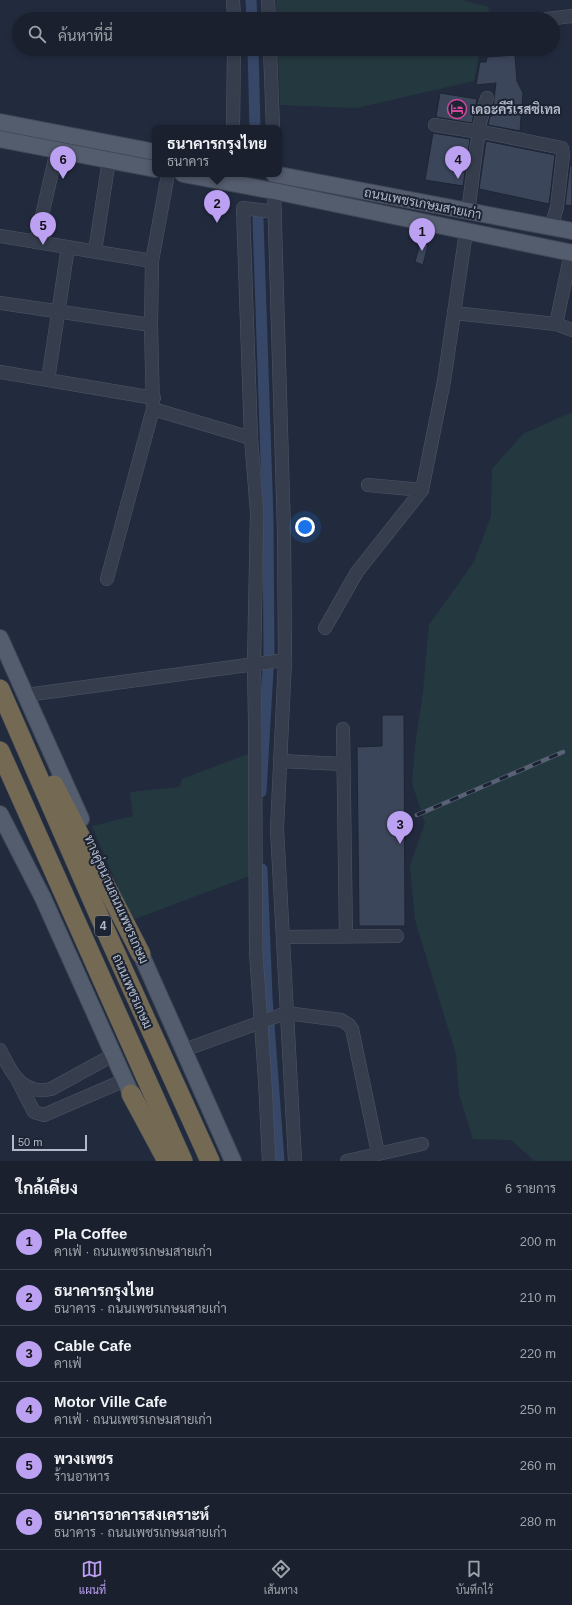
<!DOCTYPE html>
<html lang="th">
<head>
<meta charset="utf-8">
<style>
	:root { --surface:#1a202e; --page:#232836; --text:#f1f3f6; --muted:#9fa3aa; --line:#383e4a; --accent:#bca0f2 }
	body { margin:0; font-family:Helvetica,Sarabun,sans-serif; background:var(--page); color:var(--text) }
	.scale { position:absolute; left:12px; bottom:10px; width:75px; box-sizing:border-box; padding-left:4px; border:2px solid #b2b9c9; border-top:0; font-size:11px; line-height:14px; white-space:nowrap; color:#b2b9c9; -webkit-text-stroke:3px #1c2332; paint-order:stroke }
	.you { position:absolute; left:305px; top:527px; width:14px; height:14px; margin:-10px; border:3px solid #fff; border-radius:50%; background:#1a73e8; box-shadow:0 0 0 6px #1a73e833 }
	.badge { display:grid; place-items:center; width:26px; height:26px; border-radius:50%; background:var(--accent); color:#111; font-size:13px; font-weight:700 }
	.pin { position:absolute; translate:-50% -33px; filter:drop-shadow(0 1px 2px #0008) }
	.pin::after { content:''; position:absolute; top:21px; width:14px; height:12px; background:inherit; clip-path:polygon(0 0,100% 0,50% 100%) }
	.popup { position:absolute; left:152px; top:125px; width:130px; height:52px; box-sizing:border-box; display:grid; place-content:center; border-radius:8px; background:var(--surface); filter:drop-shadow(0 1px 3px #0005); font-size:13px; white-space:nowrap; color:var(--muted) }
	.popup b { font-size:15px; color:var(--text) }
	.popup::after { content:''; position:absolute; left:50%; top:100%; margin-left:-8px; border:8px solid transparent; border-top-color:var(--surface) }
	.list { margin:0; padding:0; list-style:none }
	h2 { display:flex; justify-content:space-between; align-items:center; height:52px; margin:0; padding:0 16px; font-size:17px }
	h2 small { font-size:13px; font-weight:400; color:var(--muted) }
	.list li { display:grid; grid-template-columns:26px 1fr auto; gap:12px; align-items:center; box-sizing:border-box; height:56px; padding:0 16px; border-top:1px solid var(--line) }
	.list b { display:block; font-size:15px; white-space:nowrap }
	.list p { margin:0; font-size:13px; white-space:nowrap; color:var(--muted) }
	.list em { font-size:13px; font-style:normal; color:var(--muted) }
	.icon { flex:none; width:22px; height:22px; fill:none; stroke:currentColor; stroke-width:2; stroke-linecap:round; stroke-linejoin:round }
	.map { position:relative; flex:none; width:572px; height:1161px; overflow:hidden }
	.search { position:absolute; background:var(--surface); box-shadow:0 2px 6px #0003; left:12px; right:12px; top:12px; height:44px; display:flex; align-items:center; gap:10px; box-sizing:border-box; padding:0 14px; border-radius:22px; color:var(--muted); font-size:15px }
	.sheet { height:388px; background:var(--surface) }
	nav { display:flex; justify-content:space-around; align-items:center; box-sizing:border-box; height:56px; border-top:1px solid var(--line); background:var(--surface); font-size:11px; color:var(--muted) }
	nav a { display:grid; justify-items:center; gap:2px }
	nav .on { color:var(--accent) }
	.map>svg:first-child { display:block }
	.green { fill:#24393f }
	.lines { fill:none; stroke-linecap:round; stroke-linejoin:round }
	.canal { stroke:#374768; stroke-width:11 }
	.building { fill:#3c465b; stroke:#1d2534 }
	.minor-casing { stroke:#4e5665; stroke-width:14 }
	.major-casing { stroke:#3f4756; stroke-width:18 }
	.highway-casing { stroke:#3e4655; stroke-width:20 }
	.minor { stroke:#363e4e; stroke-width:13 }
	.major { stroke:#545d6e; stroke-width:16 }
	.highway { stroke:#746a53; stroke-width:19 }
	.rail-casing { stroke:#586175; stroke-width:4.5 }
	.rail { stroke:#1c2332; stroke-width:3; stroke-dasharray:9; stroke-linecap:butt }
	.labels { text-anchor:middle; stroke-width:4; stroke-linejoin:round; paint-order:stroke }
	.shield { fill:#1c2332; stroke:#858c9c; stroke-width:1 }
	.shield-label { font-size:12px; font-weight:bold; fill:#b2b9c9 }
	.poi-label { font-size:13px; font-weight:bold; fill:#b2b9c9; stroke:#1c2332; text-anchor:start }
	.street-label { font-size:13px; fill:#b2b9c9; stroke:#1c2332 }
</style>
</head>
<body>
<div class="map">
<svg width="572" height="1161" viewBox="0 0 572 1161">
	<rect width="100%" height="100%" fill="#222b3e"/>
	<!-- green -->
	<g class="green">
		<path d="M 276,0 L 461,0 L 489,7 L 487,19 L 277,19 Z"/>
		<path d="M 278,49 L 480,49 L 474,81 L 356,108 L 280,105 Z"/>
		<path d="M 572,412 L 572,1161 L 535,1161 L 511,1140 L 473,1139 L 459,1094 L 456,1054 L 415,920 L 410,866 L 425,823 L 412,783 L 416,739 L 423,692 L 429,625 L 474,562 L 491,516 L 492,469 L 523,434 Z"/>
		<path d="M 248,754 L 252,875 L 132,920 L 92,826 L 133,816 L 130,792 L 180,787 L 182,779 Z"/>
	</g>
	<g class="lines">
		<!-- canal -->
		<g class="canal">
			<path d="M 251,0 L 252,19"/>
			<path d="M 253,49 L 255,128"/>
			<path d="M 258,219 L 268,519 L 269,653 L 261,792"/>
			<path d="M 262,869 L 267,997 L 279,1161"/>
		</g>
	</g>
	<!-- building -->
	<g class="building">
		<path d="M 515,55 L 517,81 L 523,93 L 520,131 L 488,125 L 490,116 L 492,116 L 496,83 L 476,85 L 480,62 L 486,62 L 487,57 Z"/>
		<path d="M 440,93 L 477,99 L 472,123 L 436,117 Z"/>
		<path d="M 433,133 L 470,139 L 463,186 L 425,180 Z"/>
		<path d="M 486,141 L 555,155 L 549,204 L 479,189 Z"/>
		<path d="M 570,165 L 572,166 L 572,206 L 565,205 Z"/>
		<path d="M 420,243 L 428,245 L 423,265 L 415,262 Z"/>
		<path d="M 382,715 L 404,715 L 405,926 L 359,926 L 357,747 L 382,746 Z"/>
	</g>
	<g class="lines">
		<defs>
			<g id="minor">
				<path d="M 233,0 L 234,19"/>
				<path d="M 268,0 L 269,19"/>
				<path d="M 547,19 L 572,16"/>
				<path d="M 270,49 L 273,128"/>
				<path d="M 435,125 L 479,132"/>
				<path d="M 233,128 L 234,49"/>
				<path d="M 479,136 L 478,130 L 487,98"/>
				<path d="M 168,174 L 152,261 L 151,325 L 153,409 L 251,438"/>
				<path d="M 274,191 L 284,532 L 285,660 L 277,829 L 295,1161"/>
				<path d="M 468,212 L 477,143 L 479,136 L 483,132 L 562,148 L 563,155 L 557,207 L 551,228"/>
				<path d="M 0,236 L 152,261"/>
				<path d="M 36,242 L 57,150"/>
				<path d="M 95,251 L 109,160"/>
				<path d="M 0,303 L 151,325"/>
				<path d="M 454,313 L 556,324 L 572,330"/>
				<path d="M 556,324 L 571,253"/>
				<path d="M 0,372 L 154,398"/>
				<path d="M 48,380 L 68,247"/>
				<path d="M 368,485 L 422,490"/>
				<path d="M 107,579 L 153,409"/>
				<path d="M 325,628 L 357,572 L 422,490 L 444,381 L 466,232"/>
				<path d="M 26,695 L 285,660"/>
				<path d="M 343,729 L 346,936"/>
				<path d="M 280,761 L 343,764"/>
				<path d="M 283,937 L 397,936"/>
				<path d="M 0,1050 C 11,1072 22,1096 51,1089 L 113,1055"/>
				<path d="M 184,1050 L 286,1013 L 341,1020 L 349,1025 L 352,1029 L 378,1153"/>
				<path d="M 18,1081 L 34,1112 L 44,1115 L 125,1080"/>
				<path d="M 269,1161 L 265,1080 L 256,952 L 255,722 L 254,664 L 257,512 L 251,438 L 243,208 L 275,212"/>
				<path d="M 347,1161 L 422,1144"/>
			</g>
			<g id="major">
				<path d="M 0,122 L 155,152"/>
				<path d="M 0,139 L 155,169"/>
				<path d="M 183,174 L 274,191 L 572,253"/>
				<path d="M 274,174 L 572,231"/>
				<path d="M 0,638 L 81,819"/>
				<path d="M 0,814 L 43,898 L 136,1105"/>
				<path d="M 136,943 L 233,1161"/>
			</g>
			<g id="highway">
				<path d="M 0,689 L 104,927 L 210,1161"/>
				<path d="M 0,751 L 183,1161"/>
				<path d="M 54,785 L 141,954"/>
				<path d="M 131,1094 L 167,1161"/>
			</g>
		</defs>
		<!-- minor casing -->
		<use href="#minor" class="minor-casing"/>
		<!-- major casing -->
		<use href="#major" class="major-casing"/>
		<!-- highway casing -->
		<use href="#highway" class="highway-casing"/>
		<!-- minor -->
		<use href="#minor" class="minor"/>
		<!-- major -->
		<use href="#major" class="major"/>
		<!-- highway -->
		<use href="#highway" class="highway"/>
		<defs>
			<path id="rail" d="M 417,815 L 563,752"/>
		</defs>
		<!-- rail casing -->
		<use href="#rail" class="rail-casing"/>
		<!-- rail -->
		<use href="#rail" class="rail"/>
	</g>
	<!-- icons -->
	<defs>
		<symbol id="hotel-ring" viewBox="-11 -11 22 22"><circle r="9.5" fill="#1c2332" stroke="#d1479c" stroke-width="1.5"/><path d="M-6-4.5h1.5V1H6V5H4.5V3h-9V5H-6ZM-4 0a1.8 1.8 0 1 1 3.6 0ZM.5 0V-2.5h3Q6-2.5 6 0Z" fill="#d1479c"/></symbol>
	</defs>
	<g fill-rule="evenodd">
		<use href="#hotel-ring" x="446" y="98" width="22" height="22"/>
	</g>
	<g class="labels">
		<!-- shield labels -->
		<rect class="shield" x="95" y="916" width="16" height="20" rx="3"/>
		<g class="shield-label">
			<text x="103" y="930">4</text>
		</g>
		<!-- poi labels -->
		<g class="poi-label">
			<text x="471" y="114">เดอะคีรีเรสซิเทล</text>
		</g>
		<!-- street labels -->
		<g class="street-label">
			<text transform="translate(423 203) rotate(11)" y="5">ถนนเพชรเกษมสายเก่า</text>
			<text transform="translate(117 899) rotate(66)" y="5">ทางคู่ขนานถนนเพชรเกษม</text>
			<text transform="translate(133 991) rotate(66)" y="5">ถนนเพชรเกษม</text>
		</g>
	</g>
</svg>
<div class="scale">50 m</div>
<div class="you"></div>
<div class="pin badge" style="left:422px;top:251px">1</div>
<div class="pin badge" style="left:217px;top:223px">2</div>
<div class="popup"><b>ธนาคารกรุงไทย</b>ธนาคาร</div>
<div class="pin badge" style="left:400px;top:844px">3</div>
<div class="pin badge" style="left:458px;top:179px">4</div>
<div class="pin badge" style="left:43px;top:245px">5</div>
<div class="pin badge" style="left:63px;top:179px">6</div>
<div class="search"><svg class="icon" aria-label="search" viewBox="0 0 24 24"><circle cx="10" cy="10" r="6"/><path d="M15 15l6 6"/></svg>ค้นหาที่นี่</div>
</div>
<section class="sheet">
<h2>ใกล้เคียง<small>6 รายการ</small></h2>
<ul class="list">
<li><span class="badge">1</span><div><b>Pla Coffee</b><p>คาเฟ่ · ถนนเพชรเกษมสายเก่า</p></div><em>200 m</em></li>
<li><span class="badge">2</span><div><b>ธนาคารกรุงไทย</b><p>ธนาคาร · ถนนเพชรเกษมสายเก่า</p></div><em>210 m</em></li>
<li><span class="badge">3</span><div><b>Cable Cafe</b><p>คาเฟ่</p></div><em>220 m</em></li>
<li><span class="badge">4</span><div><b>Motor Ville Cafe</b><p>คาเฟ่ · ถนนเพชรเกษมสายเก่า</p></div><em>250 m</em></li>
<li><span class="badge">5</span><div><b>พวงเพชร</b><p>ร้านอาหาร</p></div><em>260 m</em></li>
<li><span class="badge">6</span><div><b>ธนาคารอาคารสงเคราะห์</b><p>ธนาคาร · ถนนเพชรเกษมสายเก่า</p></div><em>280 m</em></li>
</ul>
</section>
<nav>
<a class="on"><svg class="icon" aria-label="map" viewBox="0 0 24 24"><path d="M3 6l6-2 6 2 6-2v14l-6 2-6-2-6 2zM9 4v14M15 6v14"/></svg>แผนที่</a>
<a><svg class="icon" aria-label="directions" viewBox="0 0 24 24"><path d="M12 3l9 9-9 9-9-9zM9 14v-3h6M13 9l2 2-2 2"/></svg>เส้นทาง</a>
<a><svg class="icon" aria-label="saved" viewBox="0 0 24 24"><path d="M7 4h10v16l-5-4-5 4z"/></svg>บันทึกไว้</a>
</nav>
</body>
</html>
